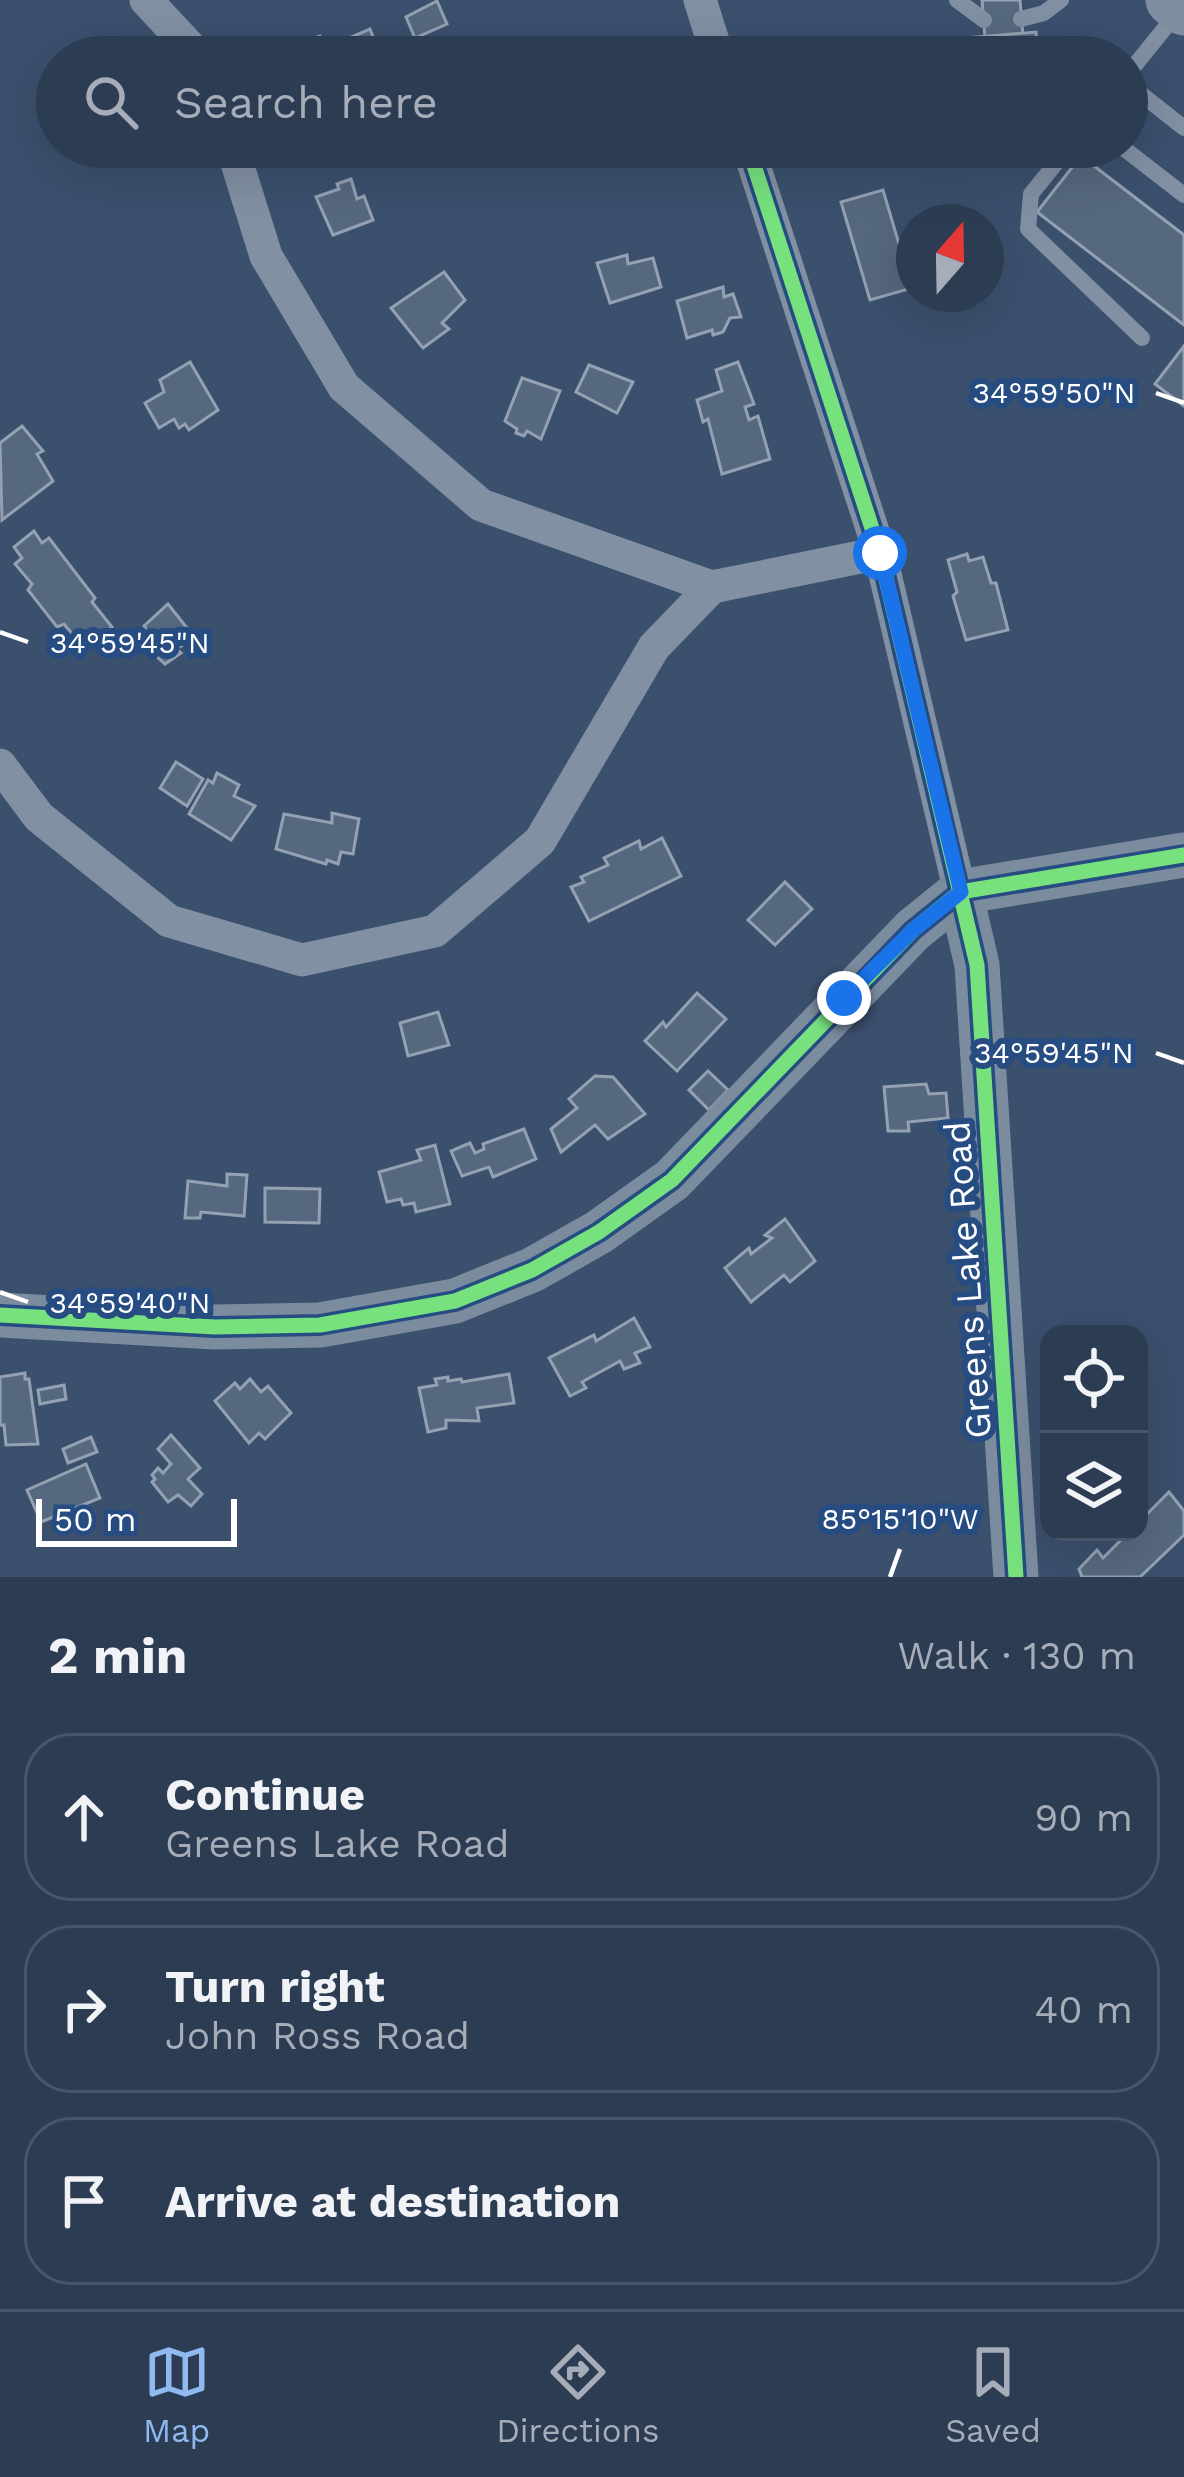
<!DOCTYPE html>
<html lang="en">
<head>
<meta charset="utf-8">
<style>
	:root { --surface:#2c3c52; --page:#344359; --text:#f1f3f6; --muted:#a6adb8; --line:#485669; --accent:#90b9f0 }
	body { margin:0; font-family:"Work Sans",sans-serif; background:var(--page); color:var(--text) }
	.controls { position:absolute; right:36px; bottom:36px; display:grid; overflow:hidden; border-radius:24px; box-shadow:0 12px 48px #0002 }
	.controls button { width:108px; height:108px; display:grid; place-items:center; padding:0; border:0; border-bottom:3px solid var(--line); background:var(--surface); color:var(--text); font:60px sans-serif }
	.compass { position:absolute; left:896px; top:204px; width:108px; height:108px; border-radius:50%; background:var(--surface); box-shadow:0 12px 48px #0002; rotate:20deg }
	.scale { position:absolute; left:36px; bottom:30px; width:201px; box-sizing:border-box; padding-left:12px; border:6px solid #fff; border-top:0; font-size:33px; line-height:42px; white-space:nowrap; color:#fff; -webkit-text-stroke:9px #264c82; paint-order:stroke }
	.stop { position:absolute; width:36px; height:36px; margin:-27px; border:9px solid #1a73e8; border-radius:50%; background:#fff }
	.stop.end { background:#1a73e8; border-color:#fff; box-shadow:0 3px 12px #0008 }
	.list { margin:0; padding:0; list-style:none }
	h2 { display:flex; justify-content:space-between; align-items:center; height:156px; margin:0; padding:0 48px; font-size:51px }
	h2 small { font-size:39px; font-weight:400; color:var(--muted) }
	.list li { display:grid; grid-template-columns:78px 1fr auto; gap:36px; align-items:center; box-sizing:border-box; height:168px; margin:0 24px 24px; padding:0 24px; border:3px solid var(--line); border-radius:48px }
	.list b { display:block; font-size:45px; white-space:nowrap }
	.list p { margin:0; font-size:39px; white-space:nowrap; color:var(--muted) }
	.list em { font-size:39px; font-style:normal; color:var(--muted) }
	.icon { flex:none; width:66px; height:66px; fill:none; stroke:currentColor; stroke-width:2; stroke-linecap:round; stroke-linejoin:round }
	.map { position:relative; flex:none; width:1184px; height:1577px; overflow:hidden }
	.search { position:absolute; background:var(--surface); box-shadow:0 12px 48px #0002; left:36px; right:36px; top:36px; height:132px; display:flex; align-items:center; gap:30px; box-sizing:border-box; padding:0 42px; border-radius:66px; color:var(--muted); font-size:45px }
	.sheet { height:732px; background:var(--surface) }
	nav { display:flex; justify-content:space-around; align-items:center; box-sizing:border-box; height:168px; border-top:3px solid var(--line); background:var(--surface); font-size:33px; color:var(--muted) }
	nav a { display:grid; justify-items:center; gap:6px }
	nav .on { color:var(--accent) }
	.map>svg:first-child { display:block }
	.building { fill:#56687f; stroke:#94a1b2; stroke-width:3 }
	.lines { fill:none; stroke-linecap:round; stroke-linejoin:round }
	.lane { stroke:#8190a3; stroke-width:16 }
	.street { stroke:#8190a3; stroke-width:33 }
	.secondary { stroke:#7c8c9f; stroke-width:45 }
	.primary { stroke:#7f8da1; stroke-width:51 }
	.cycleway-casing { stroke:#264c82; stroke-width:22 }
	.cycleway { stroke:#77e17e; stroke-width:15 }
	.route { stroke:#1a73e8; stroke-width:15 }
	.ticks { fill:none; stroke:#fff; stroke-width:4.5 }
	.labels { text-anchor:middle; stroke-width:12; stroke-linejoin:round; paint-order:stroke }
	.street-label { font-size:36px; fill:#fff; stroke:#264c82 }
	.ticks-label { font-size:30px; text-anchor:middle; fill:#fff; stroke:#264c82; stroke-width:12; stroke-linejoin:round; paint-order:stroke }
</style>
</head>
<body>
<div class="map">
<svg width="1184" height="1577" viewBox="0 0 1184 1577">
	<rect width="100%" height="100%" fill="#3b506d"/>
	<!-- building -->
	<g class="building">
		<path d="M 982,0 L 1020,0 L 1023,36 L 985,38 Z"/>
		<path d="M 437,1 L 447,24 L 415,38 L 406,17 Z"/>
		<path d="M 370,29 L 381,57 L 341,57 L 335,44 Z"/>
		<path d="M 1036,32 L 1038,57 L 965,57 L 963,38 Z"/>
		<path d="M 320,36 L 329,56 L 326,57 L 259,56 Z"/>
		<path d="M 1081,156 L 1184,235 L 1184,325 L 1037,212 Z"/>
		<path d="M 351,179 L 357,199 L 364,196 L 373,220 L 333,235 L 316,197 L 339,189 L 337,184 Z"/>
		<path d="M 883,190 L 912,288 L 870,300 L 841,202 Z"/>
		<path d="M 627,255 L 628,264 L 653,258 L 661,287 L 610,303 L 597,263 Z"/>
		<path d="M 444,272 L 465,300 L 442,323 L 449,329 L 423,348 L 391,308 Z"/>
		<path d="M 723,287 L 724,297 L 733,294 L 741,317 L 730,318 L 723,332 L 713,335 L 712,330 L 687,338 L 677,301 Z"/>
		<path d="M 1184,346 L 1184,406 L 1155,384 Z"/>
		<path d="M 190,362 L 218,410 L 189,430 L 185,424 L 179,428 L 174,419 L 159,428 L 145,403 L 164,392 L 160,380 Z"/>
		<path d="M 738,362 L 754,404 L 745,407 L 749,420 L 758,416 L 770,459 L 722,474 L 708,419 L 703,422 L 697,400 L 722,391 L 716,370 Z"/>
		<path d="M 589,365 L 633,382 L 617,413 L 576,392 Z"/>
		<path d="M 522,378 L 560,391 L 541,439 L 527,431 L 524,436 L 516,433 L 517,429 L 505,421 Z"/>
		<path d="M 22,426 L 43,451 L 37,454 L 53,481 L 2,520 L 0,443 Z"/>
		<path d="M 34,531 L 42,543 L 49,538 L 95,598 L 92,602 L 112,627 L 84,649 L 64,624 L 57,627 L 28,590 L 32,584 L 15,564 L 22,558 L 14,547 Z"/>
		<path d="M 967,554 L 969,561 L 983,557 L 991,583 L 996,583 L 1008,630 L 966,640 L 953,596 L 957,592 L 948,560 Z"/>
		<path d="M 168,604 L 195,638 L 176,649 L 181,653 L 165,664 L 144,645 L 151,638 L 144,626 Z"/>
		<path d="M 176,762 L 203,779 L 187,806 L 160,788 Z"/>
		<path d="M 217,773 L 239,785 L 234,796 L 255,806 L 231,840 L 189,814 L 208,780 L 213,783 Z"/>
		<path d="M 332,813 L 359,819 L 353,854 L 341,852 L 338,864 L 327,860 L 326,864 L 276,849 L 284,814 L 332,823 Z"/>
		<path d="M 662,838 L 681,876 L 589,921 L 571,887 L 584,882 L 581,877 L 608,865 L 604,858 L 639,841 L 641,849 Z"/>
		<path d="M 785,882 L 812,909 L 775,945 L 748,920 Z"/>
		<path d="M 697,993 L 726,1019 L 677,1071 L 645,1041 L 663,1022 L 666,1027 Z"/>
		<path d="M 438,1012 L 449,1045 L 408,1056 L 400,1023 Z"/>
		<path d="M 708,1071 L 728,1090 L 709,1110 L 689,1090 Z"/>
		<path d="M 595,1076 L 613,1077 L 645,1114 L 608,1139 L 595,1125 L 561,1152 L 551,1129 L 577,1108 L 569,1099 Z"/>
		<path d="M 926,1084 L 929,1094 L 946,1093 L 948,1118 L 908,1122 L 909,1131 L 888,1131 L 884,1087 Z"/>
		<path d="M 524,1129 L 536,1159 L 493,1177 L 489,1167 L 462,1176 L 451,1151 L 470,1143 L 475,1153 L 484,1149 L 483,1144 Z"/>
		<path d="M 435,1145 L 450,1204 L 416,1212 L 414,1203 L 403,1205 L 401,1199 L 387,1202 L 379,1172 L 421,1160 L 417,1150 Z"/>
		<path d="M 227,1174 L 247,1175 L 244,1216 L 201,1212 L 200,1218 L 185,1218 L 188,1181 L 227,1186 Z"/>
		<path d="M 265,1188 L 320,1189 L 319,1223 L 265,1222 Z"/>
		<path d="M 785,1219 L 815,1261 L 790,1282 L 784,1275 L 751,1302 L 725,1268 L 749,1248 L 751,1254 L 772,1238 L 765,1235 Z"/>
		<path d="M 634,1318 L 650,1347 L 635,1353 L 640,1363 L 624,1369 L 620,1361 L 582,1382 L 586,1388 L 570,1396 L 549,1358 L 594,1335 L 596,1341 Z"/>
		<path d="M 25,1373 L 25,1379 L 29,1379 L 38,1444 L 6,1445 L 4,1425 L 0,1425 L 0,1377 Z"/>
		<path d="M 509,1374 L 514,1403 L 477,1408 L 479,1421 L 446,1420 L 446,1428 L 428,1432 L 419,1388 L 437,1385 L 435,1379 L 448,1377 L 448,1381 L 461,1379 L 462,1382 Z"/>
		<path d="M 250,1379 L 261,1392 L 268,1386 L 291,1413 L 265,1439 L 259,1433 L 249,1443 L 215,1401 L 235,1383 L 240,1389 Z"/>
		<path d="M 64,1385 L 66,1399 L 40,1404 L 38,1390 Z"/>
		<path d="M 171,1435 L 200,1468 L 188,1479 L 202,1494 L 191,1506 L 178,1495 L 168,1502 L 152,1482 L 155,1479 L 152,1475 L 158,1468 L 163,1473 L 171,1464 L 158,1449 Z"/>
		<path d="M 91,1437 L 97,1452 L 68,1463 L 63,1449 Z"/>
		<path d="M 86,1464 L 100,1498 L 41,1522 L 27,1490 Z"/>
		<path d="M 1169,1492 L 1184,1511 L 1184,1535 L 1140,1577 L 1082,1577 L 1079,1569 L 1097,1550 L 1103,1558 L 1129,1532 L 1139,1532 L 1139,1522 Z"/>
	</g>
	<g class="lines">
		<!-- lane -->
		<g class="lane">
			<path d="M 957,0 L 984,20"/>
			<path d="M 1021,19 L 1044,13 L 1061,0"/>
			<path d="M 1127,75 L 1177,13"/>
			<path d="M 1127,83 L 1184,128"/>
			<path d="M 1069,147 L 1031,194 L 1028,229 L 1142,338"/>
			<path d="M 1122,147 L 1184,195"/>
		</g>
		<!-- street -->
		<g class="street">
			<path d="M 146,0 L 199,57"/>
			<path d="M 700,0 L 718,57"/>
			<path d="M 232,147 L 266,256 L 344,387 L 481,505 L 712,587 L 880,553"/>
			<path d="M 748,147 L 880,553 L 960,892"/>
			<path d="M 0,765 L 39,817 L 169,921 L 302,960 L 435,931 L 540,841 L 654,647 L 712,587"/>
		</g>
		<!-- secondary -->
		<g class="secondary">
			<path d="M 960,892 L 977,965 L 1016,1577"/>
			<path d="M 0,1315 L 215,1327 L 320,1325 L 455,1301 L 532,1270 L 599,1232 L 672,1180 L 913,930 L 960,892 L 1184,855"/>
		</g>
		<!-- primary -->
		<path class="primary" d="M 1171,0 L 1184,10"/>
		<defs>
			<g id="cycleway">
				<path d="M 748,147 L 880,553 L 977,965 L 1016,1577"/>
				<path d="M 0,1315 L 215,1327 L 320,1325 L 455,1301 L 532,1270 L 599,1232 L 672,1180 L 913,930 L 960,892 L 1184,855"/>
			</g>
		</defs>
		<!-- cycleway casing -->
		<use href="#cycleway" class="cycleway-casing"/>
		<!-- cycleway -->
		<use href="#cycleway" class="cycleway"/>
	</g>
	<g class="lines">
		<!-- route -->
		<path class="route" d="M 844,998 L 913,930 L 961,892 L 880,553"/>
	</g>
	<!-- ticks -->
	<path class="ticks" d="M 1156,393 L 1184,403M 0,632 L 28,642M 1156,1053 L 1184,1063M 0,1292 L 28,1302M 890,1577 L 900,1549"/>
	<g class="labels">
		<!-- street labels -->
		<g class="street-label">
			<text transform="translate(967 1280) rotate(-94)" y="13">Greens Lake Road</text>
		</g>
	</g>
	<g class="ticks-label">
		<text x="1054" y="403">34°59'50"N</text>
		<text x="130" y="653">34°59'45"N</text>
		<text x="1054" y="1063">34°59'45"N</text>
		<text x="130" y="1313">34°59'40"N</text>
		<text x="900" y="1529">85°15'10"W</text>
	</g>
</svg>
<div class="controls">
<button><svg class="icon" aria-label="locate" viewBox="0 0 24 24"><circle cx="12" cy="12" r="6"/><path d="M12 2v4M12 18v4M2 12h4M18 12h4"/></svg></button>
<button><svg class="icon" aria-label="layers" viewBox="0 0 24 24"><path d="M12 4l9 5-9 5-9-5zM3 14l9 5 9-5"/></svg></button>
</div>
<svg class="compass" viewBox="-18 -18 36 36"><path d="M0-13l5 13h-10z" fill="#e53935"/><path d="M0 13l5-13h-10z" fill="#a6adb8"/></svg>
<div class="scale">50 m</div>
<div class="stop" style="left:880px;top:553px"></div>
<div class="stop end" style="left:844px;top:998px"></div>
<div class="search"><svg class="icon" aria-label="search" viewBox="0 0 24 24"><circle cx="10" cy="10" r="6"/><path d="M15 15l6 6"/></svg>Search here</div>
</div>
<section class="sheet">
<h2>2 min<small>Walk · 130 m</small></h2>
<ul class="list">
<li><svg class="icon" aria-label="ahead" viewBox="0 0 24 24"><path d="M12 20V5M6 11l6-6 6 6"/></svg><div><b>Continue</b><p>Greens Lake Road</p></div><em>90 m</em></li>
<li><svg class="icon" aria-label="right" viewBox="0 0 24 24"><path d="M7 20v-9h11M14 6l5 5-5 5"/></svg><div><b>Turn right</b><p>John Ross Road</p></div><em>40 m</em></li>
<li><svg class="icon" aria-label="arrive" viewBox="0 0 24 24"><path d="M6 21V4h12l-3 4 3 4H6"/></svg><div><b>Arrive at destination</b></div></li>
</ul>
</section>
<nav>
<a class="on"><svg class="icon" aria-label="map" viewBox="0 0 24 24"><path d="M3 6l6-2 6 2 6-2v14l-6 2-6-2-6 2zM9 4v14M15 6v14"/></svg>Map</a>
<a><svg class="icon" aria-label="directions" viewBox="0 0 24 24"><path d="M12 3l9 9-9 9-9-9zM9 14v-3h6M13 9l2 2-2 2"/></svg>Directions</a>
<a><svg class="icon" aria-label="saved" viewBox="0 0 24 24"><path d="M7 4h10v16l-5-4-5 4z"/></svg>Saved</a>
</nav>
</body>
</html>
